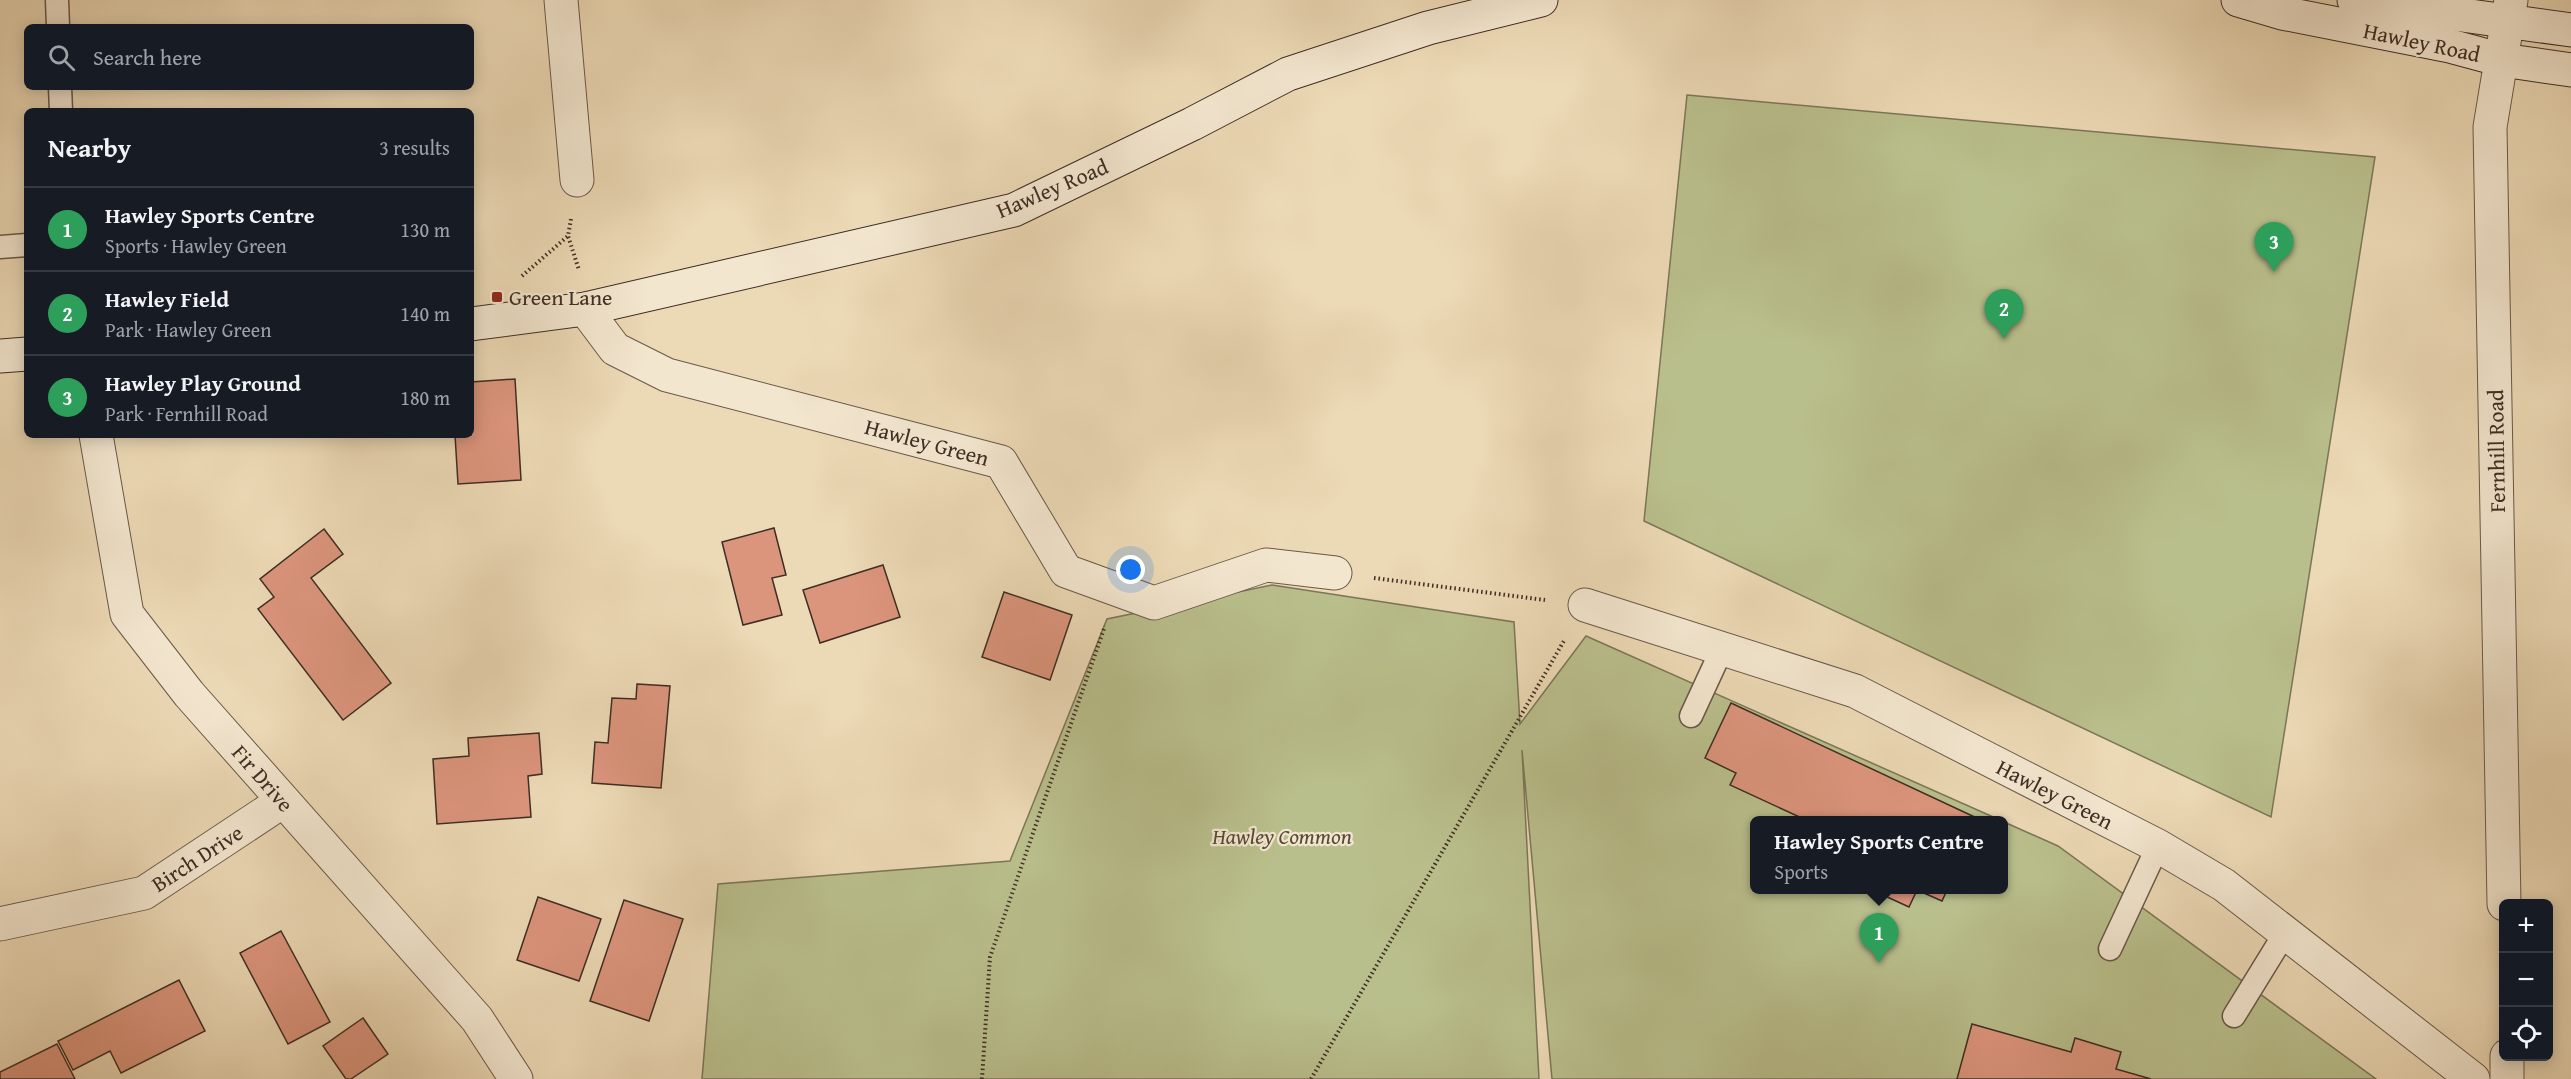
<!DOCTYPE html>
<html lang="en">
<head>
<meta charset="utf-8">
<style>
	:root { --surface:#171b24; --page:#242831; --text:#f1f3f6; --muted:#9ea1a6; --line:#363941; --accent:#2563eb }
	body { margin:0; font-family:"Gentium Book Plus",serif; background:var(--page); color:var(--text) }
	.controls { position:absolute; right:18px; bottom:18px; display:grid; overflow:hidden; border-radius:9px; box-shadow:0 3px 15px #0003 }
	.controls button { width:54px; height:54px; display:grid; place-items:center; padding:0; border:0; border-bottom:2px solid var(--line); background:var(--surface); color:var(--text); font:30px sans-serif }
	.you { position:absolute; left:1131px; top:570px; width:21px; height:21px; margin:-15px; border:4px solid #fff; border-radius:50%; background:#1a73e8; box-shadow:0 0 0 9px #1a73e833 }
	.badge { display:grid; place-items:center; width:39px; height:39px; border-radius:50%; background:var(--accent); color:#fff; font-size:20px; font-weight:700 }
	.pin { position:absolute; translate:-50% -50px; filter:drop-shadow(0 2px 3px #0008) }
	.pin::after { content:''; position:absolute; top:32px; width:21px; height:18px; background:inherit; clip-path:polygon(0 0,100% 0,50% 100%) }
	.popup { position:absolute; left:1750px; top:816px; width:258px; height:78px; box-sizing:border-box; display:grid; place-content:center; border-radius:9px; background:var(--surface); filter:drop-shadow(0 2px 4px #0005); font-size:20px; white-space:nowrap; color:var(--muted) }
	.popup b { font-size:22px; color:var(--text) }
	.popup::after { content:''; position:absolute; left:50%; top:100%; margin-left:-12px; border:12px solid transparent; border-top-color:var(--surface) }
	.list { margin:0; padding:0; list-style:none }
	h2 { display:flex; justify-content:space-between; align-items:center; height:78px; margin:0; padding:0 24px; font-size:26px }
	h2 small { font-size:20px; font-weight:400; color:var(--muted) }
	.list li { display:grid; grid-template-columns:39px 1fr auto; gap:18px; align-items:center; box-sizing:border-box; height:84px; padding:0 24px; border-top:2px solid var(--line) }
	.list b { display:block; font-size:22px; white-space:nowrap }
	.list p { margin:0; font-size:20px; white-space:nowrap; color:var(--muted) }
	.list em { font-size:20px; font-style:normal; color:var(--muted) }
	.icon { flex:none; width:33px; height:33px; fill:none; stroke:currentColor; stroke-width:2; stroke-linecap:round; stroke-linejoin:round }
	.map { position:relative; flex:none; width:2571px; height:1079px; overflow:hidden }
	.search { position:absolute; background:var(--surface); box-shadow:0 3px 15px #0003; left:24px; top:24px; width:450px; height:66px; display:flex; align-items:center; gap:15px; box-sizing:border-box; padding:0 21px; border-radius:9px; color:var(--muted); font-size:22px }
	.panel { position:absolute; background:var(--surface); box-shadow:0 3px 15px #0003; left:24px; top:108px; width:450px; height:330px; border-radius:9px }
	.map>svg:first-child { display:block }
	.green { fill:#b9bf8c; stroke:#7c7658; stroke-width:1.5 }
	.building { fill:#dc957d; stroke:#3e2d24; stroke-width:1.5 }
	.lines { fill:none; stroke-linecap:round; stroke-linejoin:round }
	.service-casing { stroke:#6a5848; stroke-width:25 }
	.minor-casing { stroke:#6a5848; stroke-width:35 }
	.tertiary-casing { stroke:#6a5848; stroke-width:35 }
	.secondary-casing { stroke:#3e2d24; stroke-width:35 }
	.path { stroke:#3e2d24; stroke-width:4; stroke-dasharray:1.5 3; stroke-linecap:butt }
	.service { stroke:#f3e6cf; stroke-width:22 }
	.minor { stroke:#f3e6cf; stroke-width:33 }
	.tertiary { stroke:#f3e6cf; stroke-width:33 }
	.secondary { stroke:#f3e6cf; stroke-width:33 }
	.poi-dot { fill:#8f2418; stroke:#f3e6cf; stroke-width:2 }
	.labels { text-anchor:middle; stroke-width:4.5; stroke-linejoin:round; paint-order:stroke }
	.street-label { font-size:22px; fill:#3e2d24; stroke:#f3e6cf }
	.poi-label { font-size:22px; fill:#3e2d24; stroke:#f3e6cf; text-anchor:start }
	.park-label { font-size:22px; font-style:italic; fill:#574a39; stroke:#f3e6cf }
</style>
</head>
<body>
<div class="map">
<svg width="2571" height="1079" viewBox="0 0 2571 1079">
	<rect width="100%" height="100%" fill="#ecd9b5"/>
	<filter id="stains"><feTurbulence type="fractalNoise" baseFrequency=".00333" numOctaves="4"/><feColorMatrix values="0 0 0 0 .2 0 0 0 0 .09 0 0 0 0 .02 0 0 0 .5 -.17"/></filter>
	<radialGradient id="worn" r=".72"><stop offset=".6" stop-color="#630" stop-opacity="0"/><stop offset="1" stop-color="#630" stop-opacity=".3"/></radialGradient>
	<!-- green -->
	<g class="green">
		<path d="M 1687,95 L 2375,157 L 2271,817 L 1644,521 Z"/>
		<path d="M 1272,585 L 1514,622 L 1520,724 L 1586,636 L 2000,820 L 1754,820 L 1754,890 L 2004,890 L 2004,822 L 2058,846 L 2376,1079 L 1552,1079 L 1522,750 L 1539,1079 L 702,1079 L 718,884 L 1010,861 L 1107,619 Z"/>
	</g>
	<!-- building -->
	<g class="building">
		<path d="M 515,379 L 521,480 L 458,484 L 455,435 L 471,435 L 471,382 Z"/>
		<path d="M 774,528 L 786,575 L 772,578 L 782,615 L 743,625 L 722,542 Z"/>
		<path d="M 324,529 L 343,554 L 311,578 L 391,683 L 343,720 L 258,609 L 274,597 L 260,579 Z"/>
		<path d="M 883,565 L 900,617 L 820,643 L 803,590 Z"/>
		<path d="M 1004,592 L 1072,615 L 1050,680 L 982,657 Z"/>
		<path d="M 637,684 L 670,686 L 661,788 L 592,783 L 595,742 L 608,743 L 612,698 L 636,699 Z"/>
		<path d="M 1731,703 L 1981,820 L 1806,820 L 1730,785 L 1736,773 L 1705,758 Z"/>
		<path d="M 539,733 L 542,774 L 528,776 L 531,817 L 437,824 L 433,759 L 469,756 L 468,738 Z"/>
		<path d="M 1872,890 L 1917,890 L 1909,907 Z"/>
		<path d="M 1917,890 L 1947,890 L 1942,901 Z"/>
		<path d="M 538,897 L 601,919 L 579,981 L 517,960 Z"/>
		<path d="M 624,900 L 683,919 L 649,1021 L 590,1001 Z"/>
		<path d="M 281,931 L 330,1022 L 288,1044 L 240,953 Z"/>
		<path d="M 179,980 L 205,1031 L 121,1073 L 110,1051 L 73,1070 L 58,1041 Z"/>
		<path d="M 363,1018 L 388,1054 L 351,1079 L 346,1079 L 323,1046 Z"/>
		<path d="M 1972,1024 L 2071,1052 L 2075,1038 L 2121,1052 L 2116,1069 L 2151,1079 L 1957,1079 Z"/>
		<path d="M 57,1044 L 75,1079 L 0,1079 L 0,1072 Z"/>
	</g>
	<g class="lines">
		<defs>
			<g id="service">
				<path d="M 57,0 L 58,27"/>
				<path d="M 60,87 L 61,111"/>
				<path d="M 0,247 L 27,245"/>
				<path d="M 1691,716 L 1722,649"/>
				<path d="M 2110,949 L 2158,846"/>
				<path d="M 2234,1016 L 2285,933"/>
			</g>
			<g id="minor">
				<path d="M 561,0 L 577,180"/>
				<path d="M 585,309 L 615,349 L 667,375 L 1001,462 L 1066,571 L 1154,603 L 1266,565 L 1335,573"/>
				<path d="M 96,435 L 127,614 L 189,694 L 477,1019 L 516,1079"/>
				<path d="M 1585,605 L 1855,691 L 2158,846 L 2224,885 L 2473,1079"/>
				<path d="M 0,924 L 144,893 L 283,801"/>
			</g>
			<g id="tertiary">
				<path d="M 2504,904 L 2490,127 L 2511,0"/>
				<path d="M 2507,1056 L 2507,1079"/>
			</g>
			<g id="secondary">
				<path d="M 2238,0 L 2282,13 L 2450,46 L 2502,60 L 2571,70"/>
				<path d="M 2354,0 L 2571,30"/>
				<path d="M 471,324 L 585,309 L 1014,210 L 1192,124 L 1288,74 L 1428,28 L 1541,0"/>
				<path d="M 0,356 L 27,354"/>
			</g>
		</defs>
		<!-- service casing -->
		<use href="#service" class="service-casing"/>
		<!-- minor casing -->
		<use href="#minor" class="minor-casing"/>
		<!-- tertiary casing -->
		<use href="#tertiary" class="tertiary-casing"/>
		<!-- secondary casing -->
		<use href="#secondary" class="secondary-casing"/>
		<!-- path -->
		<g class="path">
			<path d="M 571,219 L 568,236 L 579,270"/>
			<path d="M 522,276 L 568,236"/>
			<path d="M 1374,578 L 1545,600"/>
			<path d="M 982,1079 L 990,957 L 1105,626"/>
			<path d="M 1311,1079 L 1565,639"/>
		</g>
		<!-- service -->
		<use href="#service" class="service"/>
		<!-- minor -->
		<use href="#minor" class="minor"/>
		<!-- tertiary -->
		<use href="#tertiary" class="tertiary"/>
		<!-- secondary -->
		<use href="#secondary" class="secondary"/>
	</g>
	<!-- markers -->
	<rect class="poi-dot" x="491" y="291" width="12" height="12" rx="3"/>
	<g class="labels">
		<!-- street labels -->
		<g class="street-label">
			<text transform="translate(2422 42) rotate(12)" y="8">Hawley Road</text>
			<text transform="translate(1052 188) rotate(-23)" y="8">Hawley Road</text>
			<text transform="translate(927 442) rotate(15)" y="8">Hawley Green</text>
			<text transform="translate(2496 451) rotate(-91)" y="8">Fernhill Road</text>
			<text transform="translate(263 778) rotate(49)" y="8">Fir Drive</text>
			<text transform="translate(2055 794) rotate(27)" y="8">Hawley Green</text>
			<text transform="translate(197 858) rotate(-33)" y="8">Birch Drive</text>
		</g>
		<!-- poi labels -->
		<g class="poi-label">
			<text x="509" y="305">Green Lane</text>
		</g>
		<!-- park labels -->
		<g class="park-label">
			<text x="1282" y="844">Hawley Common</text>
		</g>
	</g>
	<rect width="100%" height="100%" filter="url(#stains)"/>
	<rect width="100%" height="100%" fill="url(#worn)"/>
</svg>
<div class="controls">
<button>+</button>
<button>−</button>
<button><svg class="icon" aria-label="locate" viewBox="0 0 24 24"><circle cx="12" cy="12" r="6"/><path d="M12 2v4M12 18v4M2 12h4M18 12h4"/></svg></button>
</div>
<div class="you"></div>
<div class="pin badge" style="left:1879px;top:963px;background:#2e9e5b">1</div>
<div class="popup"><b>Hawley Sports Centre</b>Sports</div>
<div class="pin badge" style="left:2004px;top:339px;background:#2e9e5b">2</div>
<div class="pin badge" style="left:2274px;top:272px;background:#2e9e5b">3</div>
<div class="search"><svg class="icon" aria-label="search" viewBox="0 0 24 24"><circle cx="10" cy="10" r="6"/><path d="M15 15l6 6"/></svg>Search here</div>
<section class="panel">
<h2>Nearby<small>3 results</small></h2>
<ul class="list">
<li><span class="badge" style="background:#2e9e5b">1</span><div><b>Hawley Sports Centre</b><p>Sports · Hawley Green</p></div><em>130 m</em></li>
<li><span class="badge" style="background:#2e9e5b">2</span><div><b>Hawley Field</b><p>Park · Hawley Green</p></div><em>140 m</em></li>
<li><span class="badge" style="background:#2e9e5b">3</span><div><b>Hawley Play Ground</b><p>Park · Fernhill Road</p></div><em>180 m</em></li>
</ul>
</section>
</div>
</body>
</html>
